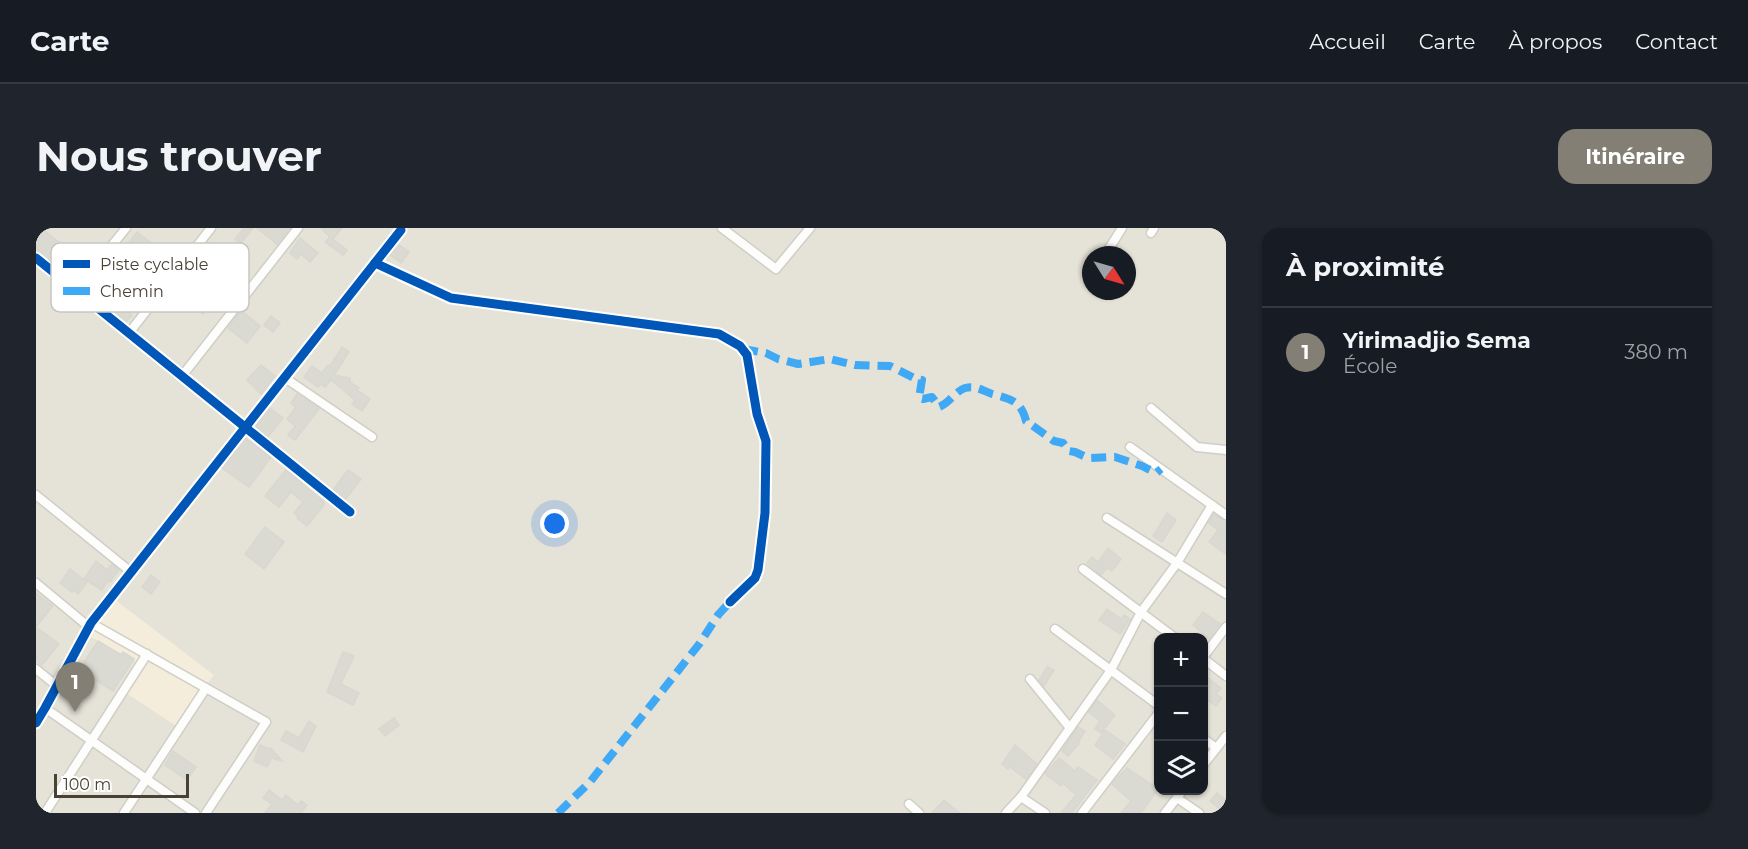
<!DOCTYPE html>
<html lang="fr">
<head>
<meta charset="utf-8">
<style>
	:root { --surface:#171b24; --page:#20242c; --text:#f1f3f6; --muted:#9ea1a6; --line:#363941; --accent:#837f74 }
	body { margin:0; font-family:Montserrat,sans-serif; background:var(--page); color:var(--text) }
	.controls { position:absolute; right:18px; bottom:18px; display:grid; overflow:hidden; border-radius:12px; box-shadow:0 2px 4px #0004 }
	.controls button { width:54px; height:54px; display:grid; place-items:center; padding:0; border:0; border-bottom:2px solid var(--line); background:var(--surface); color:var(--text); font:30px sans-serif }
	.compass { position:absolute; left:1046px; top:18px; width:54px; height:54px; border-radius:50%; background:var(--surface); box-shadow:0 2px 4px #0004; rotate:127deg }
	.scale { position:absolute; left:18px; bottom:15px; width:135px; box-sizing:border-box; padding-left:6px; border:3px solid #484235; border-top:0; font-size:16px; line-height:21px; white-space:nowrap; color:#484235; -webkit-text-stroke:4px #fff; paint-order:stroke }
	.you { position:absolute; left:519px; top:296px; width:21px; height:21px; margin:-15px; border:4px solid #fff; border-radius:50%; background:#1a73e8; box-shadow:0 0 0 9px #1a73e833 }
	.badge { display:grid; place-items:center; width:39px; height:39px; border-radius:50%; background:var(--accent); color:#fff; font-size:20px; font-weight:700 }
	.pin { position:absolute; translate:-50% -50px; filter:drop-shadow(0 2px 3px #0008) }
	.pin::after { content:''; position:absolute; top:32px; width:21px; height:18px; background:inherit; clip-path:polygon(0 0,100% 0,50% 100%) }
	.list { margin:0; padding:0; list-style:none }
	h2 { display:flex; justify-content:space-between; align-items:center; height:78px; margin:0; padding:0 24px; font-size:26px }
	h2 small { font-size:20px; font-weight:400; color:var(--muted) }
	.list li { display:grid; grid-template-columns:39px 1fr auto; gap:18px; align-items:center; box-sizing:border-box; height:90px; padding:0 24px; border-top:2px solid var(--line) }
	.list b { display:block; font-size:22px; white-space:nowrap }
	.list p { margin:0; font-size:20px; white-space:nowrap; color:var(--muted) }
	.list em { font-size:20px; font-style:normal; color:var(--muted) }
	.icon { flex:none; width:33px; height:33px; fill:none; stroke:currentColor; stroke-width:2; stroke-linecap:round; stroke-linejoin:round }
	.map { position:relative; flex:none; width:1190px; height:585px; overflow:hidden; border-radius:18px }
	header { display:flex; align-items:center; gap:36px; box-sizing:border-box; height:84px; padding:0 30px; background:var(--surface); border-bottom:2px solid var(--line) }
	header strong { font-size:28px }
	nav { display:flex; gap:33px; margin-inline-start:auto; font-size:21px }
	.intro { display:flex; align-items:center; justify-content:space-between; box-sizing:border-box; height:144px; padding:0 36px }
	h1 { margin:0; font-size:42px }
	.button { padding:15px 27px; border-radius:18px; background:var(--accent); color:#fff; font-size:21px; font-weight:700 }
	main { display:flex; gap:36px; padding:0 36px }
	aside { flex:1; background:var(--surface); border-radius:18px; box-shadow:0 2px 4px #0004 }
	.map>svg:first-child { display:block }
	.residential { fill:#e5e2d7; fill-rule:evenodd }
	.commercial { fill:#f4eddc }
	.building { fill:#dad9d2; stroke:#d9d7cf; stroke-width:1.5 }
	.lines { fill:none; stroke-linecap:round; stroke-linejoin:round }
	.minor-casing { stroke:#cfcec7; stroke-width:11 }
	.minor { stroke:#fdfdfc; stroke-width:8 }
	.quiet { stroke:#3fa9f5; stroke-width:8; stroke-dasharray:15 8; stroke-linecap:butt }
	.cycleway-casing { stroke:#fff; stroke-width:13 }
	.cycleway { stroke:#0057b8; stroke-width:9 }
	.key { fill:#fff; stroke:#c8c6c2; stroke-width:1.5 }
	.key-label { font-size:16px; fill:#484235 }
</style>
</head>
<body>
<header>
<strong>Carte</strong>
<nav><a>Accueil</a><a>Carte</a><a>À propos</a><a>Contact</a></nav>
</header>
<div class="intro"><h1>Nous trouver</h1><a class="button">Itinéraire</a></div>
<main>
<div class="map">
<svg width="1190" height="585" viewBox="0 0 1190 585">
	<rect width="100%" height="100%" fill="#f0f0ea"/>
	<!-- residential -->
	<path class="residential" d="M 0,0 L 1190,0 L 1190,585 L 0,585 ZM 1055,27 L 1091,27 L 1091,63 L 1055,63 ZM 1122,410 L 1168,410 L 1168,562 L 1122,562 Z"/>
	<!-- commercial -->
	<path class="commercial" d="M 78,371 L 178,447 L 140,498 L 84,461 L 101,434 L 53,408 Z"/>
	<!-- building -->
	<g class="building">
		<path d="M 208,0 L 217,0 L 205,15 L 199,11 Z"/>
		<path d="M 221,0 L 254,0 L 241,16 Z"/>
		<path d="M 285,0 L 306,0 L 297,11 L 311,22 L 307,27 L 289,14 L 294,9 Z"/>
		<path d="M 8,2 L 30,20 L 17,36 L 0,21 L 0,13 Z"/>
		<path d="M 101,4 L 118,17 L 98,43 L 81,30 Z"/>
		<path d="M 264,10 L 282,25 L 274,34 L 265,26 L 261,31 L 254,25 Z"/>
		<path d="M 362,16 L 373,24 L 365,35 L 354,27 Z"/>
		<path d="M 96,47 L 114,61 L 110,67 L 105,63 L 91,82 L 96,87 L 90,94 L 54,65 L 59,58 L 77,72 Z"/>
		<path d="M 168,55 L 182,67 L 167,86 L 156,79 L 160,74 L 155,71 Z"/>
		<path d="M 204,84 L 207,84 L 224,98 L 211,115 L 192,100 Z"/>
		<path d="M 235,88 L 244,95 L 237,104 L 228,97 Z"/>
		<path d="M 306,119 L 313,124 L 298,147 L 314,150 L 314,154 L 323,160 L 321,162 L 334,171 L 326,183 L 316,176 L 319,172 L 295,152 L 289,159 L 285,156 L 282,159 L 268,149 L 276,138 L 286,145 L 292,137 L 294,138 Z"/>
		<path d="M 225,137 L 239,148 L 225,166 L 211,152 Z"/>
		<path d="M 261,166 L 283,181 L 259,212 L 252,207 L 259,198 L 251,191 L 260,179 L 255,175 Z"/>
		<path d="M 234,180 L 247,190 L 232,209 L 219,199 Z"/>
		<path d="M 209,210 L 235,229 L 213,259 L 186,240 Z"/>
		<path d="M 250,242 L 288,274 L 288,277 L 271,298 L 261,290 L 262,289 L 258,285 L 267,274 L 255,264 L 243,279 L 229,268 Z"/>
		<path d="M 312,242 L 325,251 L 309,272 L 297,262 Z"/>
		<path d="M 1131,285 L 1140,292 L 1126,314 L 1117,308 Z"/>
		<path d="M 1178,286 L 1190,293 L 1190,326 L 1173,314 L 1182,302 L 1173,295 Z"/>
		<path d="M 229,299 L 248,314 L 228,341 L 209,326 Z"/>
		<path d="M 1072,320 L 1085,331 L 1076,343 L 1071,340 L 1065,347 L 1051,335 L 1056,329 L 1062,334 Z"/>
		<path d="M 60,333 L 71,342 L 76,336 L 83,342 L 74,354 L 72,353 L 66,362 L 48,351 Z"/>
		<path d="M 34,341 L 51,354 L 42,366 L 38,362 L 36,364 L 24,355 Z"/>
		<path d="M 115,347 L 124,354 L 115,366 L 106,359 Z"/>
		<path d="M 0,365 L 17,378 L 0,399 Z"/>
		<path d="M 1071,381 L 1085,391 L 1088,387 L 1094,391 L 1084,406 L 1063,392 Z"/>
		<path d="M 1167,384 L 1184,396 L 1173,411 L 1157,397 Z"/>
		<path d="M 0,399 L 23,416 L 6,437 L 0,432 Z"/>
		<path d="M 62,413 L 85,427 L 87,424 L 98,431 L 77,463 L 55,449 L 53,452 L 41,445 Z"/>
		<path d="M 307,424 L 318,428 L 305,456 L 323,465 L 317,477 L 291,464 Z"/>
		<path d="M 1011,439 L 1018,442 L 1008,458 L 1003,452 Z"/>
		<path d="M 1167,446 L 1185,460 L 1180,466 L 1186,470 L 1180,478 L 1167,469 Z"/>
		<path d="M 1061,472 L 1079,487 L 1065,505 L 1059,501 L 1064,493 L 1053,484 Z"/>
		<path d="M 358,490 L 363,497 L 349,508 L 343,501 Z"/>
		<path d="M 273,493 L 280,498 L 267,524 L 245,512 L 250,503 L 263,510 Z"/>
		<path d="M 1042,499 L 1049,503 L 1042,515 L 1043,516 L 1032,528 L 1026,523 Z"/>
		<path d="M 1069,502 L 1089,516 L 1077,531 L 1059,517 Z"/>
		<path d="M 224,517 L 234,521 L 235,520 L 246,533 L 236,530 L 231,539 L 218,533 Z"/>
		<path d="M 979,517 L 1001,536 L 990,551 L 974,539 L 972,541 L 966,536 Z"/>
		<path d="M 137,523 L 160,539 L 151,552 L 129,537 Z"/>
		<path d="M 1023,530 L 1039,543 L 1042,539 L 1061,552 L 1036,585 L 1025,585 L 1040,567 L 1027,555 L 1025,558 L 1009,546 Z"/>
		<path d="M 1091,540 L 1122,561 L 1105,585 L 1085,585 L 1095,573 L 1076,556 Z"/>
		<path d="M 233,562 L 246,572 L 250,567 L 262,577 L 265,573 L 271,577 L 265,585 L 229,585 L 236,576 L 227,570 Z"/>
		<path d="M 1181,565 L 1190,572 L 1190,578 L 1186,583 L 1174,573 Z"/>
		<path d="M 908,572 L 916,579 L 924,585 L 896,585 Z"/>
	</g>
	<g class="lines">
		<defs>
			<g id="minor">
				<path d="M 686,0 L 740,41 L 774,0"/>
				<path d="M 0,2 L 2,0"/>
				<path d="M 1115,5 L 1118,0"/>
				<path d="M 161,18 L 214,61"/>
				<path d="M 1069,27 L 1086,0"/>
				<path d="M 0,30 L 314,284"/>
				<path d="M 339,35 L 415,70 L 683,106 L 704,118 L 711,127 L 721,186 L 730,213 L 729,285 L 722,342 L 719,350 L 694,374"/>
				<path d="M 40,62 L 90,0"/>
				<path d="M 93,105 L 175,0"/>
				<path d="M 146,148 L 262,0"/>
				<path d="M 249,150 L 336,209"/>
				<path d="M 1115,180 L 1161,219 L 1190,222"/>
				<path d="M 1094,219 L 1190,287"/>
				<path d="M 0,267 L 95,344"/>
				<path d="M 1071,290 L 1190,366"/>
				<path d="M 1047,341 L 1139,410"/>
				<path d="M 0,355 L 53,399"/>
				<path d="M 55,395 L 230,494 L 170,585"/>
				<path d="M 1019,401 L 1122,477"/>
				<path d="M 1168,428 L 1190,399"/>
				<path d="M 1168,431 L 1190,448"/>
				<path d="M 0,441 L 21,458"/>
				<path d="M 994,451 L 1034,500"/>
				<path d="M 9,480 L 159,585"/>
				<path d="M 0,495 L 9,480 L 55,395 L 365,2"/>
				<path d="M 1168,511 L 1180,520"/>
				<path d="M 1168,536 L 1190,508"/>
				<path d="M 985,569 L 1009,585"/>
				<path d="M 1141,570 L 1163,585"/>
				<path d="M 873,576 L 883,585"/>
				<path d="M 9,585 L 111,426"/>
				<path d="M 88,585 L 170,460"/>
				<path d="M 970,585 L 985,569 L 1075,442 L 1105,384 L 1141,335 L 1176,277"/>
				<path d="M 1046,585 L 1122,486"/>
				<path d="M 1129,585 L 1147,562"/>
			</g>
		</defs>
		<!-- minor casing -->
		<use href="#minor" class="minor-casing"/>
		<!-- minor -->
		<use href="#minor" class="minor"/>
		<!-- quiet -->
		<g class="quiet">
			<path d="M 707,121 L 730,125 L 742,131 L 762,136 L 794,131 L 819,137 L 854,138 L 880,151 L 886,152 L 883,170 L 887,171 L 896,169 L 903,179 C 914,175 918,164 929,160 C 940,157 947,163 956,166 C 975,171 985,173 990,193 L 1018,213 L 1027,215 L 1033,223 L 1039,224 L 1052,230 L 1079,229 L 1106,238 L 1120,245 L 1125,241"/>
			<path d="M 522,585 L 554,554 L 664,415 L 682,387 L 694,374"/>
		</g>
		<defs>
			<g id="cycleway">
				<path d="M 0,30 L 314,284"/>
				<path d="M 339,35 L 415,70 L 683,106 L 704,118 L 711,127 L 721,186 L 730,213 L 729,285 L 722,342 L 719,350 L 694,374"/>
				<path d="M 0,495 L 9,480 L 55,395 L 365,2"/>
			</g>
		</defs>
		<!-- cycleway casing -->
		<use href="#cycleway" class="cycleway-casing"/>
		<!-- cycleway -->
		<use href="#cycleway" class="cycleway"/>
	</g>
	<!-- legend -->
	<rect x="15" y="15" width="198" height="69" rx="9" class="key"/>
	<rect x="27" y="32" width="27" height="8" fill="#0057b8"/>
	<rect x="27" y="59" width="27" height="8" fill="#3fa9f5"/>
	<g class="key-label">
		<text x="64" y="42">Piste cyclable</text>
		<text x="64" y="69">Chemin</text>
	</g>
</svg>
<div class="controls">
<button>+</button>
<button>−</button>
<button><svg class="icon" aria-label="layers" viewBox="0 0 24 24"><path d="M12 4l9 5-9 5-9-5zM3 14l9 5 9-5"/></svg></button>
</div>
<svg class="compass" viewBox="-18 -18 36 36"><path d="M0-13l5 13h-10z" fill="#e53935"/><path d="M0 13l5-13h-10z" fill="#9ea1a6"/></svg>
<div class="scale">100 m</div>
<div class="you"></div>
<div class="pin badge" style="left:39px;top:484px">1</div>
</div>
<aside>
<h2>À proximité<small></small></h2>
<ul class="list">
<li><span class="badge">1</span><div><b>Yirimadjio Sema</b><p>École</p></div><em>380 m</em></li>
</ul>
</aside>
</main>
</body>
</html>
